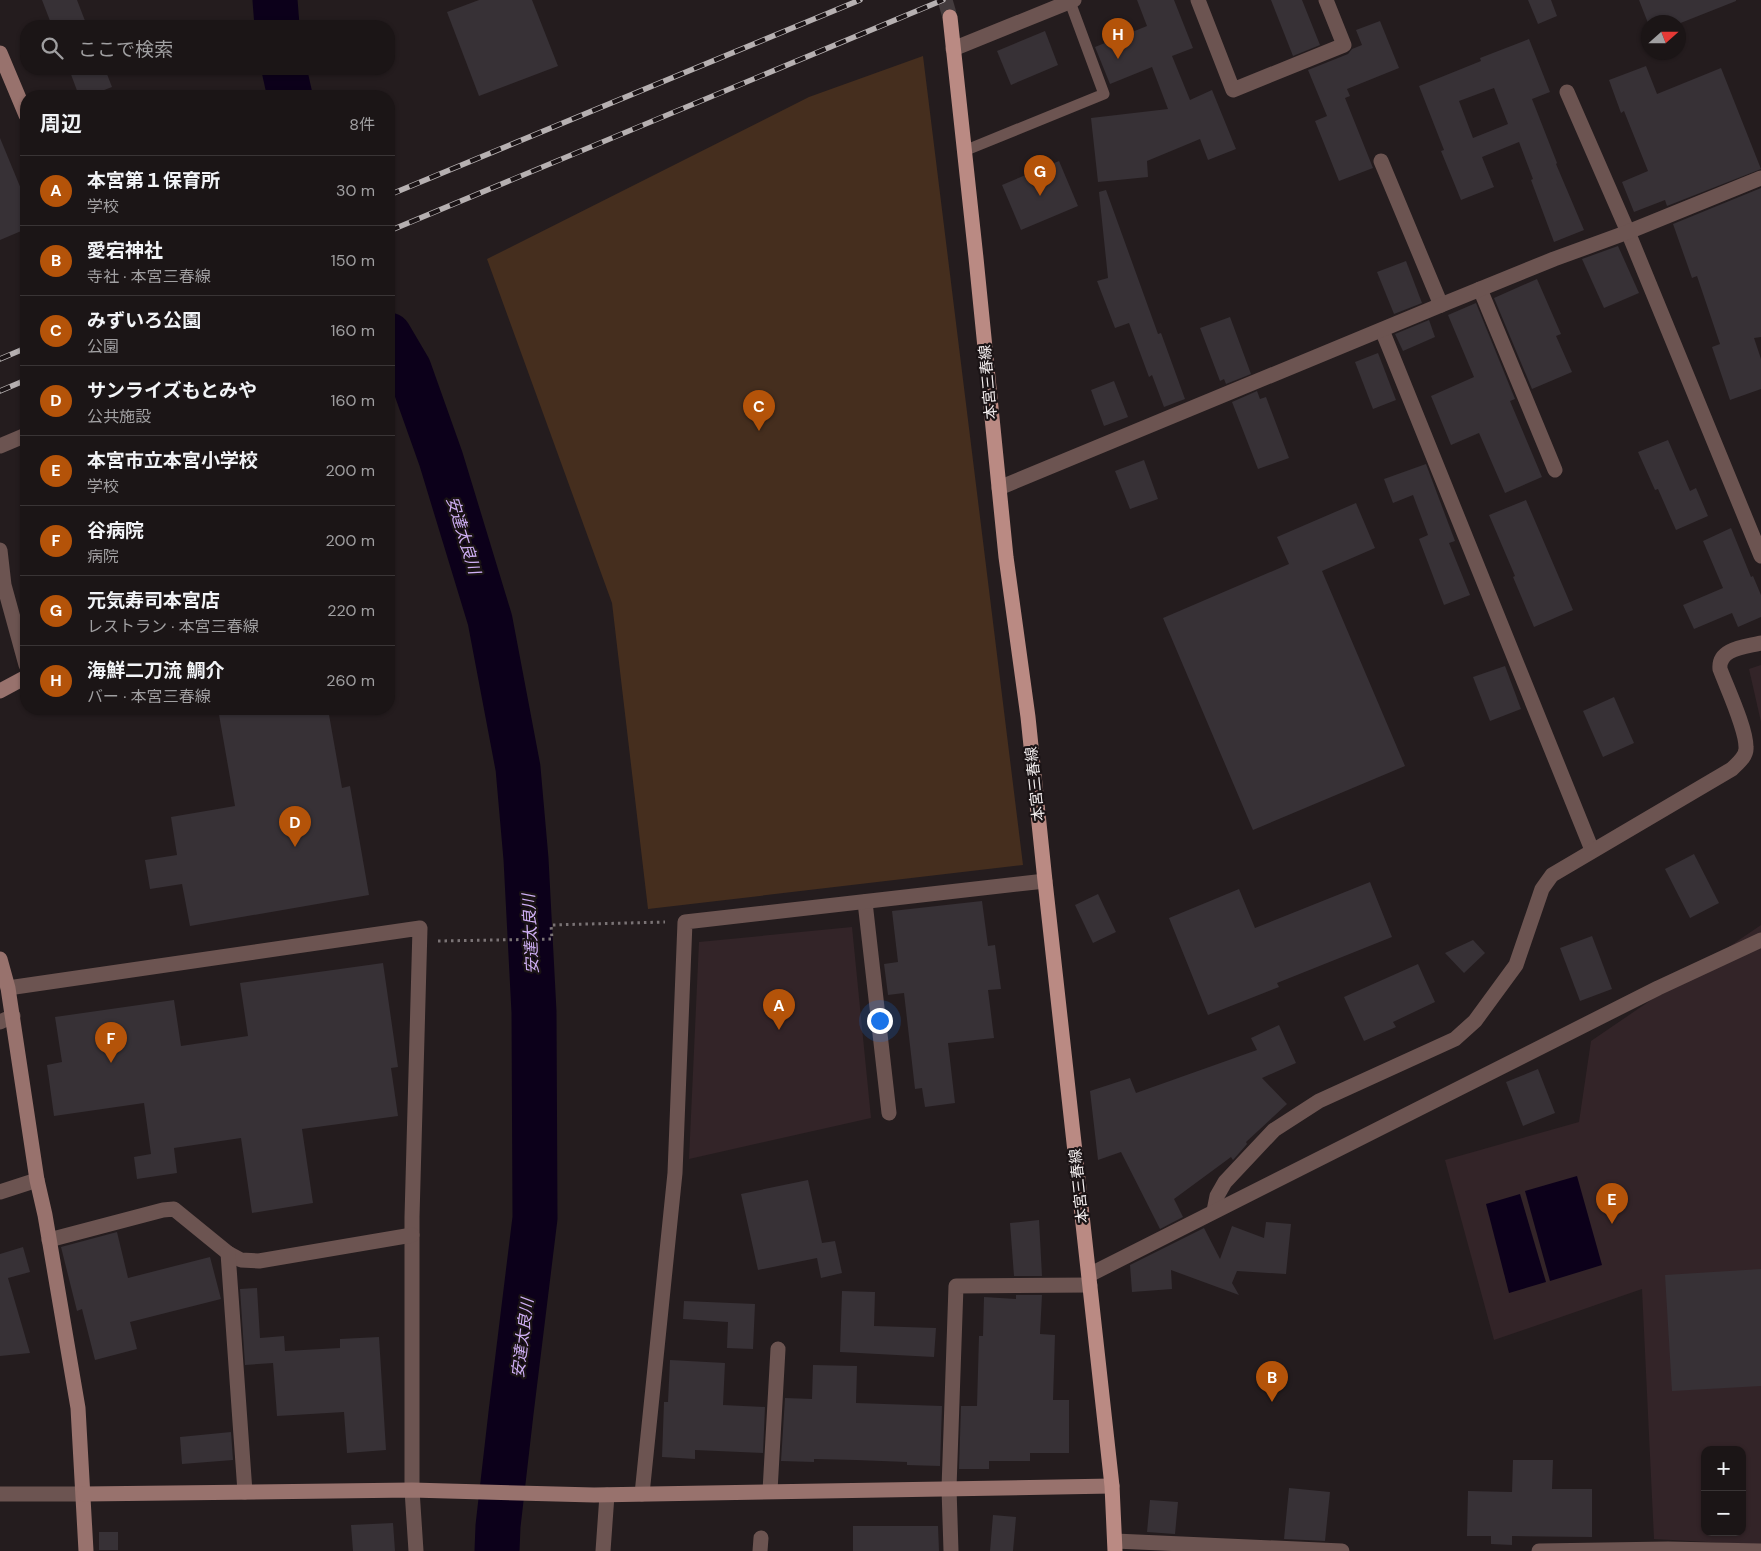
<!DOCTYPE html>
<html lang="ja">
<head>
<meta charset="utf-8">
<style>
	:root { --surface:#1b1516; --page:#241e1f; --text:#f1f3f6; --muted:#a09fa1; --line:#393435; --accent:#b45309 }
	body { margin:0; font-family:"DM Sans","Noto Sans JP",sans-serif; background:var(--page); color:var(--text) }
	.controls { position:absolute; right:15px; bottom:15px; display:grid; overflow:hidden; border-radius:10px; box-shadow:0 1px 4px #0004 }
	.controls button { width:45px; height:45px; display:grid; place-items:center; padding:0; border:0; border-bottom:1px solid var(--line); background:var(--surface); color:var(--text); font:25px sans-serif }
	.compass { position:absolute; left:1641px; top:15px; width:45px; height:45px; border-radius:50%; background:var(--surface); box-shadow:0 1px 4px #0004; rotate:69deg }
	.you { position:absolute; left:879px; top:1020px; width:18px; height:18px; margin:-12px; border:4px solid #fff; border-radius:50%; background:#1a73e8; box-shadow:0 0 0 8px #1a73e833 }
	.badge { display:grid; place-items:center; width:32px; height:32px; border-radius:50%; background:var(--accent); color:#fff; font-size:16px; font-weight:700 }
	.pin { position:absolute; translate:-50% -41px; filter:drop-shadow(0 1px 2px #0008) }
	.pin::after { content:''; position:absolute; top:26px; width:18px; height:15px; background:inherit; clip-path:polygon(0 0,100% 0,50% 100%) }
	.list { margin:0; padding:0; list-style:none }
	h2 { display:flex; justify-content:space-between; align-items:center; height:65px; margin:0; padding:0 20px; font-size:21px }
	h2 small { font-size:16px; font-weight:400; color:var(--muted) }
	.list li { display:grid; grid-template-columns:32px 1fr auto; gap:15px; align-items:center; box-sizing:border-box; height:70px; padding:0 20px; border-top:1px solid var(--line) }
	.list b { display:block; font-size:19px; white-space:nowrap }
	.list p { margin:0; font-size:16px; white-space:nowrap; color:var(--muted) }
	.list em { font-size:16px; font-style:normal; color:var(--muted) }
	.icon { flex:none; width:28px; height:28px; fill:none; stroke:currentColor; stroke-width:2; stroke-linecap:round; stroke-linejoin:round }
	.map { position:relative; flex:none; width:1761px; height:1551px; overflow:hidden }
	.search { position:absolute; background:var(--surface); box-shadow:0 1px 4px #0004; left:20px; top:20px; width:375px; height:55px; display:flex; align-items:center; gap:12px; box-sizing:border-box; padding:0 18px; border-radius:20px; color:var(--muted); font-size:19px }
	.panel { position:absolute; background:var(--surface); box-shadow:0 1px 4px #0004; left:20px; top:90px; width:375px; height:625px; border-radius:20px }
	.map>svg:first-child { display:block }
	.built { fill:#332428; fill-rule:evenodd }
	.green { fill:#452e1e }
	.water { fill:#0c001a }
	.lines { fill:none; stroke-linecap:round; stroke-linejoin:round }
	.river { stroke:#0c001a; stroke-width:45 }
	.building { fill:#373136; fill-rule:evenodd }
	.primary-tunnel { stroke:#433b3d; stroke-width:15; stroke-dasharray:15 8; stroke-linecap:butt }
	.path { stroke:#7a7375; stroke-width:3; stroke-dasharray:2.5 4; stroke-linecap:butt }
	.lane { stroke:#6c5451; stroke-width:11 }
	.street { stroke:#6c5451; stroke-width:15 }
	.secondary { stroke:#98726d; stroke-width:15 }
	.primary { stroke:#ba8a83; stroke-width:15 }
	.rail-casing { stroke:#b6b0b1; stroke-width:5.5 }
	.rail { stroke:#1a1315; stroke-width:4; stroke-dasharray:11; stroke-linecap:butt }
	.labels { text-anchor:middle; stroke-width:4.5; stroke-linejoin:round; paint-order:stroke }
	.street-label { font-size:15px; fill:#f2edee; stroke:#1a1315 }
	.water-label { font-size:16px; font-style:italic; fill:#d0b0f5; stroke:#1a1315 }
</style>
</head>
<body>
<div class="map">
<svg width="1761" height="1551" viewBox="0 0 1761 1551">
	<rect width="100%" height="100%" fill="#241c1e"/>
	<!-- built -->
	<g class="built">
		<path d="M 1761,665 L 1761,722 L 1749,669 Z"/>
		<path d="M 1761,925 L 1761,1545 L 1654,1539 L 1642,1289 L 1494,1340 L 1445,1160 L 1579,1122 L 1591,1041 ZM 1705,1450 L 1742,1450 L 1742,1532 L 1705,1532 Z"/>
		<path d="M 852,927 L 871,1118 L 689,1159 L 699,942 Z"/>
	</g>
	<!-- green -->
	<path class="green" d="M 923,56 L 1023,865 L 648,909 L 612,603 L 487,259 L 809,97 Z"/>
	<!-- water -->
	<g class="water">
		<path d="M 1577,1176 L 1602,1265 L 1550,1281 L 1525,1191 Z"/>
		<path d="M 1520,1194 L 1546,1282 L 1509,1293 L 1486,1204 Z"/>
	</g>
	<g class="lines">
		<!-- river -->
		<g class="river">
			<path d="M 275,0 L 277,26"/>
			<path d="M 284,69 L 290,96"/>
			<path d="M 389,335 L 409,369 L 441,459 L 490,620 L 518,768 L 526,859 L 534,1012 L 535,1218 L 511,1413 L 498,1526 L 497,1551"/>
		</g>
	</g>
	<!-- building -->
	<g class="building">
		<path d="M 42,0 L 77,0 L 87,26 L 52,26 Z"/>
		<path d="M 479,0 L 532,0 L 558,66 L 479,96 L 447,12 Z"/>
		<path d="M 1137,0 L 1174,0 L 1193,48 L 1172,56 L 1190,100 L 1212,90 L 1236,149 L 1208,160 L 1200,139 L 1147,161 L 1148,177 L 1098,182 L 1091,118 L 1168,109 L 1152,67 L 1110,84 L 1095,47 L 1147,26 Z"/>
		<path d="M 1271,0 L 1302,0 L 1320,45 L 1293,56 Z"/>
		<path d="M 1528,0 L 1551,0 L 1557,16 L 1538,24 Z"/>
		<path d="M 1639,0 L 1736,0 L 1736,1 L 1678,24 L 1678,22 L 1648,23 Z"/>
		<path d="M 1380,21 L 1399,68 L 1347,89 L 1350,96 L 1345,98 L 1373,168 L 1339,181 L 1315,121 L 1327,116 L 1308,70 L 1348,54 L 1352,49 L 1362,45 L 1356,30 Z"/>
		<path d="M 1045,31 L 1058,65 L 1011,85 L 997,51 Z"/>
		<path d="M 1529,39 L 1550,92 L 1532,99 L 1557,163 L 1556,164 L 1584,230 L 1554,242 L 1531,180 L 1533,179 L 1519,142 L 1482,157 L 1494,187 L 1461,200 L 1441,151 L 1444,150 L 1419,86 L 1481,61 L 1480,58 ZM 1494,88 L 1508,124 L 1473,138 L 1459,101 Z"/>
		<path d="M 1646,66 L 1657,94 L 1721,68 L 1761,169 L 1667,206 L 1665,200 L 1634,212 L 1622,182 L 1648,171 L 1624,111 L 1621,113 L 1609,80 Z"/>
		<path d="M 69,69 L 105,69 L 112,87 L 89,96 L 79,96 Z"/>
		<path d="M 0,138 L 26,201 L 26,229 L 0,240 Z"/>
		<path d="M 1059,161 L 1078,206 L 1021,230 L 1002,185 Z"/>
		<path d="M 1761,188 L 1761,337 L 1754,338 L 1761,359 L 1761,389 L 1730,400 L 1712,347 L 1720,344 L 1697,276 L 1692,278 L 1673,224 Z"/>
		<path d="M 1106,190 L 1158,334 L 1161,333 L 1185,399 L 1164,407 L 1152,375 L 1149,377 L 1129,323 L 1115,328 L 1097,281 L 1108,278 L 1099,192 Z"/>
		<path d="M 1618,246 L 1639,293 L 1604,308 L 1582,259 Z"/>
		<path d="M 1406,261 L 1422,303 L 1394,314 L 1377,272 Z"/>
		<path d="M 1537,279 L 1561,334 L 1556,336 L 1572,372 L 1532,389 L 1494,298 Z"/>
		<path d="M 1476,303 L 1515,399 L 1510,401 L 1542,477 L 1505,493 L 1479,433 L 1451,445 L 1431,396 L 1474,377 L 1448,315 Z"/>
		<path d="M 1230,317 L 1251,374 L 1226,384 L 1224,379 L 1220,381 L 1200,328 Z"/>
		<path d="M 1429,320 L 1435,337 L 1403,351 L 1395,334 Z"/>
		<path d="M 1378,353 L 1396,400 L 1373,409 L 1355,362 Z"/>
		<path d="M 1114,381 L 1128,417 L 1104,426 L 1091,390 Z"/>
		<path d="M 1257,391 L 1260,399 L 1266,397 L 1289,458 L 1258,469 L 1232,402 Z"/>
		<path d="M 1668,440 L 1690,491 L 1696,488 L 1708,516 L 1676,530 L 1658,489 L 1655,490 L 1638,452 Z"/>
		<path d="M 1144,460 L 1158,499 L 1130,509 L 1115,471 Z"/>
		<path d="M 1426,464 L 1455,541 L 1449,543 L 1470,595 L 1444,605 L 1419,539 L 1428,535 L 1413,495 L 1393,503 L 1384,479 Z"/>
		<path d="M 1526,500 L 1573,610 L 1534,627 L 1513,577 L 1515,576 L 1489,515 Z"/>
		<path d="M 1356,503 L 1375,548 L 1322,571 L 1405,766 L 1253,830 L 1163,618 L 1289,564 L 1277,537 Z"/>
		<path d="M 1731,528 L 1751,577 L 1753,576 L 1761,595 L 1761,617 L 1738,627 L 1732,613 L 1694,629 L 1683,605 L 1723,588 L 1703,541 Z"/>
		<path d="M 1505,666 L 1521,709 L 1490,721 L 1473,677 Z"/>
		<path d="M 1614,697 L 1634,743 L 1603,757 L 1583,711 Z"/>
		<path d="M 218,709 L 328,709 L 342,788 L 350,786 L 369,895 L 190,926 L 182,884 L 150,889 L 145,860 L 177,855 L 171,817 L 235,806 Z"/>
		<path d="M 1694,854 L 1719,903 L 1690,918 L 1665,869 Z"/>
		<path d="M 1370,882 L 1392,937 L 1277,983 L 1279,987 L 1208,1015 L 1169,918 L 1239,889 L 1255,928 Z"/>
		<path d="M 1098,894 L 1116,932 L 1093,943 L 1075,905 Z"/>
		<path d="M 982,901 L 988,946 L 995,945 L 1001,989 L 988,990 L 994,1038 L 948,1043 L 955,1103 L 925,1107 L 922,1088 L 915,1089 L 904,993 L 888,995 L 884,964 L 898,962 L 892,911 Z"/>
		<path d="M 1592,936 L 1612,989 L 1580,1001 L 1560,948 Z"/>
		<path d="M 1473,940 L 1485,953 L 1464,973 L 1445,953 Z"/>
		<path d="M 383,963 L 398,1067 L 391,1068 L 398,1116 L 302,1129 L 313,1203 L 252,1213 L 241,1138 L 174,1148 L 177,1173 L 137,1179 L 134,1157 L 151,1154 L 144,1103 L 54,1116 L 47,1065 L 62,1062 L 55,1017 L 174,1000 L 181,1046 L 248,1036 L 240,983 Z"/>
		<path d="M 1418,964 L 1435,1002 L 1393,1022 L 1396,1027 L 1364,1041 L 1344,997 Z"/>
		<path d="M 1279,1025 L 1296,1063 L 1262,1078 L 1287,1104 L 1246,1142 L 1247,1144 L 1233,1160 L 1231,1157 L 1174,1199 L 1183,1217 L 1160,1229 L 1121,1152 L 1098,1160 L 1090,1091 L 1130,1078 L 1136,1093 L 1257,1050 L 1251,1038 Z"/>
		<path d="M 1538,1069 L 1555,1113 L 1523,1126 L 1506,1082 Z"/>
		<path d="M 808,1180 L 822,1243 L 835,1241 L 842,1273 L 821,1278 L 817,1258 L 758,1270 L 741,1194 Z"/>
		<path d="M 1039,1220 L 1042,1276 L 1014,1276 L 1010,1223 Z"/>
		<path d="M 1266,1222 L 1291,1224 L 1286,1274 L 1237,1271 L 1232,1283 L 1239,1295 L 1171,1270 L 1172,1289 L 1132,1292 L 1130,1265 L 1204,1228 L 1220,1259 L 1232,1226 L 1264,1238 Z"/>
		<path d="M 117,1232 L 128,1278 L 210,1257 L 221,1299 L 130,1322 L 137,1349 L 95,1360 L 82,1309 L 77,1311 L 61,1247 Z"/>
		<path d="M 23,1247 L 30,1272 L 8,1278 L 30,1353 L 0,1356 L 0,1254 Z"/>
		<path d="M 1761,1269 L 1761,1386 L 1672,1391 L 1665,1275 Z"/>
		<path d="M 257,1288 L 260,1338 L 284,1336 L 285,1351 L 340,1348 L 340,1339 L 379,1337 L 386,1450 L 347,1453 L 344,1412 L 277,1416 L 273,1363 L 245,1365 L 240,1289 Z"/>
		<path d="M 842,1291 L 875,1292 L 874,1326 L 936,1328 L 934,1357 L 840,1352 Z"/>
		<path d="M 1016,1295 L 1042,1295 L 1040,1334 L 1055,1335 L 1053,1400 L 1069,1400 L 1069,1453 L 1030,1453 L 1030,1461 L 989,1461 L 989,1469 L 959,1469 L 961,1406 L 977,1406 L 979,1336 L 983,1336 L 984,1297 L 1016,1299 Z"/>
		<path d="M 684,1301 L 755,1304 L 753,1349 L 727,1348 L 728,1322 L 683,1319 Z"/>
		<path d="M 670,1360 L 725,1363 L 723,1405 L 765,1407 L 763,1453 L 695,1450 L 695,1459 L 662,1457 L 664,1402 L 668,1402 Z"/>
		<path d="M 813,1365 L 857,1366 L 856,1403 L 942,1406 L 940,1466 L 907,1465 L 907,1462 L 856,1460 L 814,1459 L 814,1462 L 781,1461 L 785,1398 L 812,1399 Z"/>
		<path d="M 231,1432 L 233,1460 L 182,1464 L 180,1437 Z"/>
		<path d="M 1513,1460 L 1553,1460 L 1552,1489 L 1592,1489 L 1592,1537 L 1512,1536 L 1512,1545 L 1491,1544 L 1491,1536 L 1467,1536 L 1468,1491 L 1512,1492 Z"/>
		<path d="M 1289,1488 L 1330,1492 L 1325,1541 L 1284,1539 Z"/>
		<path d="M 1150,1500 L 1178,1502 L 1175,1534 L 1147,1532 Z"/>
		<path d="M 993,1515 L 1016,1517 L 1013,1551 L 990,1551 Z"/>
		<path d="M 393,1523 L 395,1551 L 353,1551 L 351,1525 Z"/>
		<path d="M 853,1526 L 938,1526 L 939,1551 L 853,1551 Z"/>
		<rect x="99" y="1532" width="19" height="18"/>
	</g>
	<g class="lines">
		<!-- primary-tunnel -->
		<path class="primary-tunnel" d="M 945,0 L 950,17"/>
		<!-- path -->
		<path class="path" d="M 438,941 L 552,939 L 551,925 L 665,922"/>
		<!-- lane -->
		<path class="lane" d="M 964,151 L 1104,94 L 1070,2"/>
		<!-- street -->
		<g class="street">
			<path d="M 1198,0 L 1233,90 L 1344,45 L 1326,0"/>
			<path d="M 953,49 L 1074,0"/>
			<path d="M 1567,92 L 1628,232 L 1761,556"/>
			<path d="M 1381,161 L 1441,305"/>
			<path d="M 1480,289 L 1555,470"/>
			<path d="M 1382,330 L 1592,850"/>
			<path d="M 0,446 L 26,435"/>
			<path d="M 999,488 L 1441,305 L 1554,259 L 1628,232 L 1761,178"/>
			<path d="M 0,550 L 4,585 L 26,665"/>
			<path d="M 865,902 L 889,1113"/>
			<path d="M 8,988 L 420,928 L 412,1217 L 412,1490 L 416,1551"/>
			<path d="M 0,1022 L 13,1016"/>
			<path d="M 0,1192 L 37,1180"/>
			<path d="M 1214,1211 L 1217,1196 L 1225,1182 L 1274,1130 L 1319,1101 L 1455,1039 L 1475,1021 L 1516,965 L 1542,889 L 1552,875 L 1732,769 C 1738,763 1747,756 1746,747 C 1746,728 1727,688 1720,669 C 1718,648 1746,647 1761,643"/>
			<path d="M 49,1240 L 163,1210 L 174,1209 L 228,1253 L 241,1260 L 259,1261 L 412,1235"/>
			<path d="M 228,1253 L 245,1492"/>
			<path d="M 1089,1275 L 1658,988 L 1761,940"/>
			<path d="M 770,1491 L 778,1349"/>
			<path d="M 0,1494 L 84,1494"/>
			<path d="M 642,1494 L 675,1173 L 685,922 L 1045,881"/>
			<path d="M 1115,1541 L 1342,1551"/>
			<path d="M 603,1551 L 607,1495"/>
			<path d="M 760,1551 L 761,1538"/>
			<path d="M 951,1551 L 949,1488 L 956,1286 L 1090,1285"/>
			<path d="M 1539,1551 L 1668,1549 L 1761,1551"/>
		</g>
		<!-- secondary -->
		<g class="secondary">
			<path d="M 0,53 L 26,115"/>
			<path d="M 0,691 L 26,677"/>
			<path d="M 0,959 L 8,988 L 37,1180 L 45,1215 L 78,1408 L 86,1551"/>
			<path d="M 84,1494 L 412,1490 L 594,1495 L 1112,1486"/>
		</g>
		<!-- primary -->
		<path class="primary" d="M 950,17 L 976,258 L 1006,557 L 1028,717 L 1045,881 L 1112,1486 L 1115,1551"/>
		<defs>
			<g id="rail">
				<path d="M 389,195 L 860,0"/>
				<path d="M 389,231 L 943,0"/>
				<path d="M 0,359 L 26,348"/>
				<path d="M 0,391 L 26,380"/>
			</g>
		</defs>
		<!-- rail casing -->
		<use href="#rail" class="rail-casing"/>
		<!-- rail -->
		<use href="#rail" class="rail"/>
	</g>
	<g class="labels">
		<!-- street labels -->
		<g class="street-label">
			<text transform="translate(988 382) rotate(-95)" y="5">本宮三春線</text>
			<text transform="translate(1035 784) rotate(-96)" y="5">本宮三春線</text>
			<text transform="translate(1079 1186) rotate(-96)" y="5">本宮三春線</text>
		</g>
		<!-- water labels -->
		<g class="water-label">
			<text transform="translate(464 535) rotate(73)" y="6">安達太良川</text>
			<text transform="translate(530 934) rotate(-93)" y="6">安達太良川</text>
			<text transform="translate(522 1338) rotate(-83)" y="6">安達太良川</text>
		</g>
	</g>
</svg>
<div class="controls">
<button>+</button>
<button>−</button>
</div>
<svg class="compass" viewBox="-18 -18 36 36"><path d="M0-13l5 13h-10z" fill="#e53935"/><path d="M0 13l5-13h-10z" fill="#a09fa1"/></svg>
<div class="you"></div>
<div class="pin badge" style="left:779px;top:1030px">A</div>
<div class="pin badge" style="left:1272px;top:1402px">B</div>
<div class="pin badge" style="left:759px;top:431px">C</div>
<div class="pin badge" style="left:295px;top:847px">D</div>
<div class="pin badge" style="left:1612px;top:1224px">E</div>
<div class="pin badge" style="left:111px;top:1063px">F</div>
<div class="pin badge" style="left:1040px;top:196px">G</div>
<div class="pin badge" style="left:1118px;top:59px">H</div>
<div class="search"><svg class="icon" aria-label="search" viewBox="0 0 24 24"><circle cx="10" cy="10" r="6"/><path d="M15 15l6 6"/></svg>ここで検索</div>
<section class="panel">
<h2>周辺<small>8件</small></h2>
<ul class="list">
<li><span class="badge">A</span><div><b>本宮第１保育所</b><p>学校</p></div><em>30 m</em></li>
<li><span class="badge">B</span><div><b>愛宕神社</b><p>寺社 · 本宮三春線</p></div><em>150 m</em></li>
<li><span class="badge">C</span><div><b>みずいろ公園</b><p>公園</p></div><em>160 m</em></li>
<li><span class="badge">D</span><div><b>サンライズもとみや</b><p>公共施設</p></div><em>160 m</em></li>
<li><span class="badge">E</span><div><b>本宮市立本宮小学校</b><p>学校</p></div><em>200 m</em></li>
<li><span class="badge">F</span><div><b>谷病院</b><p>病院</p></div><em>200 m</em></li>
<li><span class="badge">G</span><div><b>元気寿司本宮店</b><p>レストラン · 本宮三春線</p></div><em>220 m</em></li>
<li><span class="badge">H</span><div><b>海鮮二刀流 鯛介</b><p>バー · 本宮三春線</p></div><em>260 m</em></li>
</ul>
</section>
</div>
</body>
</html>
